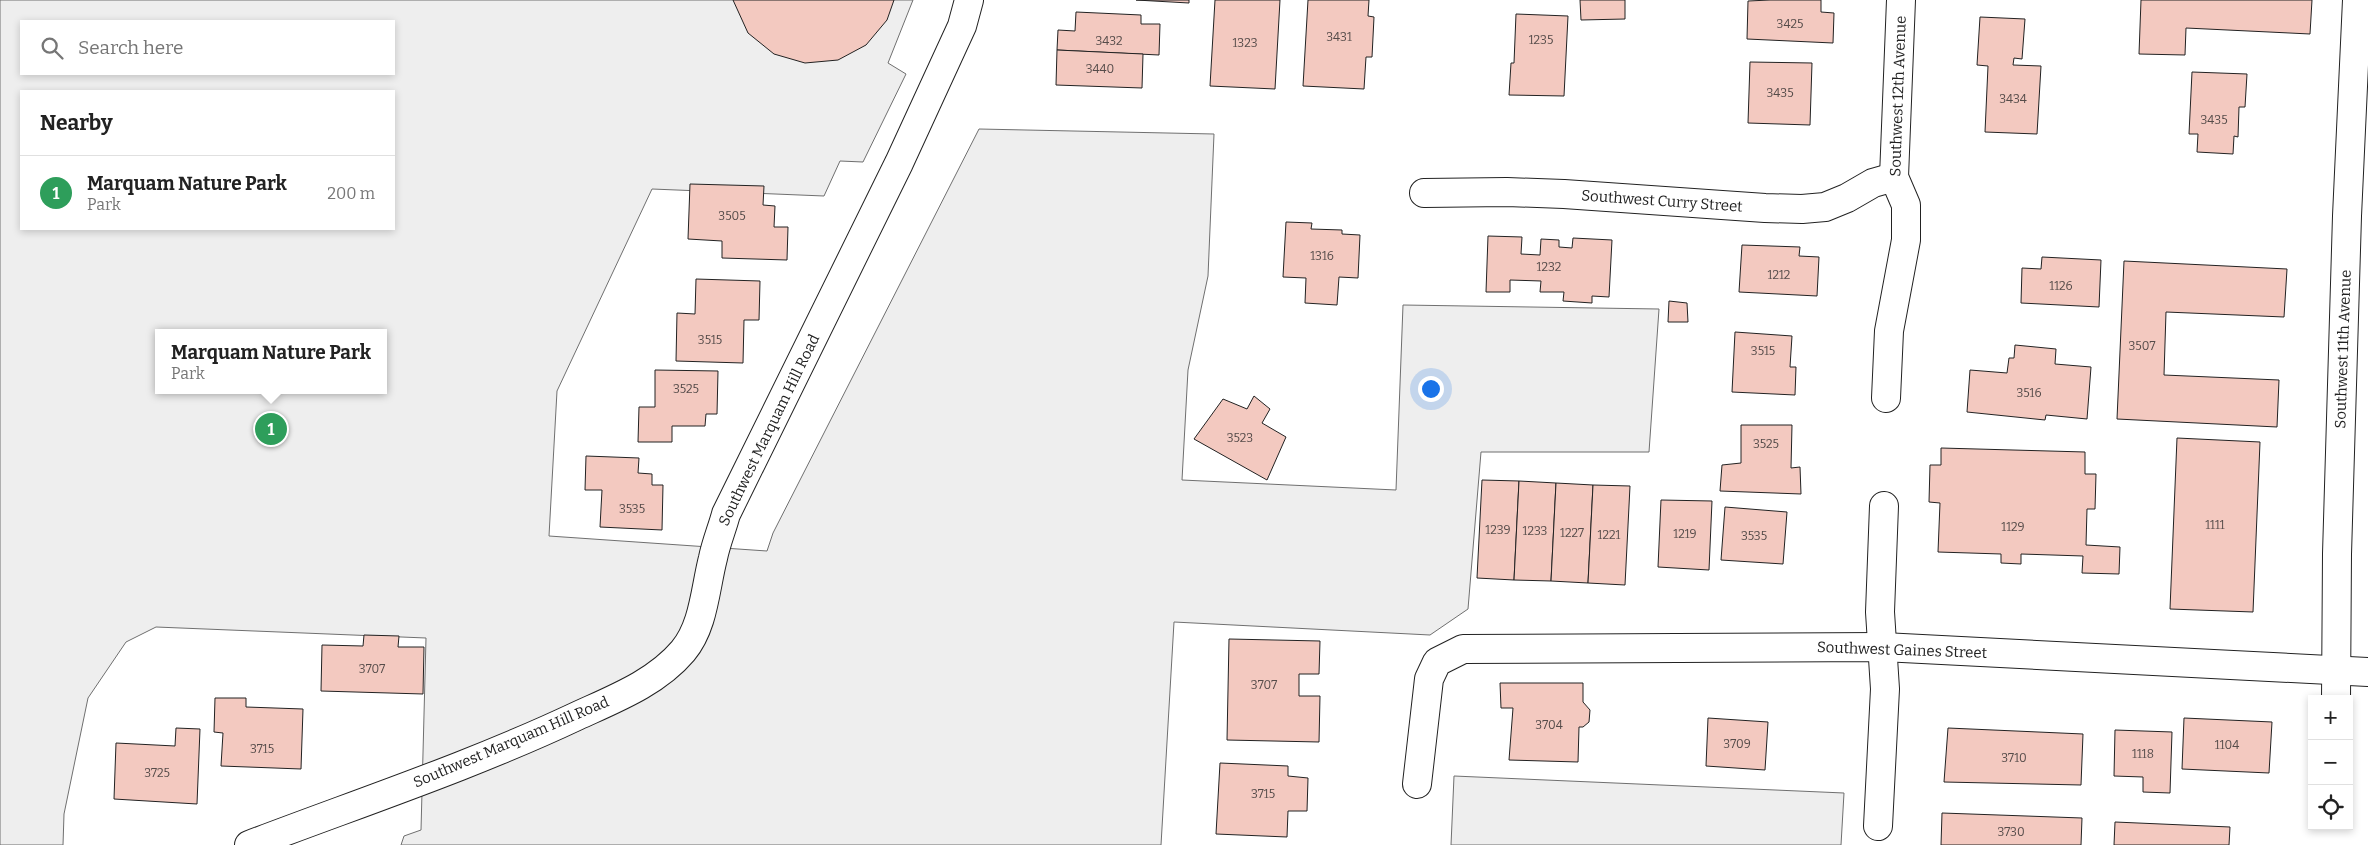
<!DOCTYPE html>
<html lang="en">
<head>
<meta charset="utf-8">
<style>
	:root { --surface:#fff; --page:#f2f2f2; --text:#222; --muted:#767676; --line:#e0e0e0; --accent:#c62828 }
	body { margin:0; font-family:Bitter,serif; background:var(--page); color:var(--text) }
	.controls { position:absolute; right:15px; bottom:15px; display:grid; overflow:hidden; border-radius:0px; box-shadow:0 2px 8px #0003 }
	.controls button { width:45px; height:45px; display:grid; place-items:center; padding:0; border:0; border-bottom:1px solid var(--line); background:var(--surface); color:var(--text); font:25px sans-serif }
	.you { position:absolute; left:1430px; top:388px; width:18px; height:18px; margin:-12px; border:4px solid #fff; border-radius:50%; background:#1a73e8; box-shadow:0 0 0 8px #1a73e833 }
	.badge { display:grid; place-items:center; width:32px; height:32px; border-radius:50%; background:var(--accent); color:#fff; font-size:16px; font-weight:700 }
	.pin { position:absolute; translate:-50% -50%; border:2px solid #fff; box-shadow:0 1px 5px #0006 }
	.popup { position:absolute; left:155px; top:329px; width:232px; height:65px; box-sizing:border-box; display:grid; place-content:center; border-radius:0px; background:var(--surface); filter:drop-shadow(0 1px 4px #0005); font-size:16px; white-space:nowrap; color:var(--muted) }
	.popup b { font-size:19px; color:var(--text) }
	.popup::after { content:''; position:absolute; left:50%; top:100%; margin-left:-10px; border:10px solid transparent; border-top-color:var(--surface) }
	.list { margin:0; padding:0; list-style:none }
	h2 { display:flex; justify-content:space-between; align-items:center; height:65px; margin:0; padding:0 20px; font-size:21px }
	h2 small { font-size:16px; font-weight:400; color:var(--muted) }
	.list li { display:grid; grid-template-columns:32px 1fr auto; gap:15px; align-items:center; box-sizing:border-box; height:75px; padding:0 20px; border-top:1px solid var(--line) }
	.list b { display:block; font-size:19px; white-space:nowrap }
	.list p { margin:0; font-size:16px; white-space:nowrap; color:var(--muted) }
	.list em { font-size:16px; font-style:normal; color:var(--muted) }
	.icon { flex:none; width:28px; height:28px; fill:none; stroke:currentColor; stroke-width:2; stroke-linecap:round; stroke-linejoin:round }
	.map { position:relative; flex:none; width:2368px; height:845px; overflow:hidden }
	.search { position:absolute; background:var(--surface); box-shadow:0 2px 8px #0003; left:20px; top:20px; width:375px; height:55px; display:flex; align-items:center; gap:12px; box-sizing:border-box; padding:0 18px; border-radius:0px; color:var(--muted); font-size:19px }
	.panel { position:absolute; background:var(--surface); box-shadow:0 2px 8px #0003; left:20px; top:90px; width:375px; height:140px; border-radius:0px }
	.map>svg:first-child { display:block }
	.green { fill:#eee; stroke:#6f6f6f; fill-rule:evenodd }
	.building { fill:#f3c9c0; stroke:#222 }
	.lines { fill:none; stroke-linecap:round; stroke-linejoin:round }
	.minor-casing { stroke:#222; stroke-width:30 }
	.minor { stroke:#fff; stroke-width:28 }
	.labels { text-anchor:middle; stroke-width:4; stroke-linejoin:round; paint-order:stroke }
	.number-label { font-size:12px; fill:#564c4a }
	.street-label { font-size:15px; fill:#222; stroke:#fff }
</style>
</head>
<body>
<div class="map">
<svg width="2368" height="845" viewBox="0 0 2368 845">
	<rect width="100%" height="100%" fill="#fff"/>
	<!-- green -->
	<g class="green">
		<path d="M 0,0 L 913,0 L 888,63 L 906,74 L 863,162 L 840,161 L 824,196 L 652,189 L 557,391 L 549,536 L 767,551 L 773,533 L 979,129 L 1214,134 L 1208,276 L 1188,370 L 1182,480 L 1396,490 L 1403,305 L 1659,309 L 1649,452 L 1481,452 L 1468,609 L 1430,635 L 1174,622 L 1161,845 L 401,845 L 404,836 L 421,830 L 426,638 L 156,627 L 126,642 L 88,698 L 64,814 L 63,845 L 0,845 ZM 21,21 L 394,21 L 394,74 L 21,74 ZM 21,91 L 394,91 L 394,229 L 21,229 ZM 158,333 L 384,333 L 384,390 L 158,390 Z"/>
		<path d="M 1454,776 L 1844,793 L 1841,845 L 1451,845 Z"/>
	</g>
	<!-- building -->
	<g class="building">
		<path d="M 733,0 L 894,0 L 887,20 L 866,45 L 838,60 L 805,63 L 774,54 L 748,33 Z"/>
		<path d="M 1136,0 L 1189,0 L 1189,3 Z"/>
		<path d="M 1215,0 L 1280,0 L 1275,89 L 1210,86 Z"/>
		<path d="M 1308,0 L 1369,0 L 1368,16 L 1374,17 L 1372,57 L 1366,57 L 1364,89 L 1303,86 Z"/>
		<path d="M 1580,0 L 1625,0 L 1625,19 L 1581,20 Z"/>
		<path d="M 1770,0 L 1821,0 L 1821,12 L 1834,13 L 1833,43 L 1747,39 L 1748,1 Z"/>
		<path d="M 2141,0 L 2312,0 L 2310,34 L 2186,28 L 2185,55 L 2139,54 Z"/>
		<path d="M 1076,12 L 1141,15 L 1141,24 L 1160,24 L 1159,55 L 1057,50 L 1058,30 L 1075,31 Z"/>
		<path d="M 1516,14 L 1568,16 L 1564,96 L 1509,95 L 1511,63 L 1514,63 Z"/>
		<path d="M 1980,17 L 2025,19 L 2022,59 L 2014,58 L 2013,65 L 2041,66 L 2037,134 L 1985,132 L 1988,66 L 1977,65 Z"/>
		<path d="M 1057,50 L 1143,54 L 1142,88 L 1056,85 Z"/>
		<path d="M 1750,62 L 1812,63 L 1810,125 L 1748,123 Z"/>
		<path d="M 2192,72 L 2247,74 L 2245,107 L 2239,107 L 2238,137 L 2234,136 L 2233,154 L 2197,152 L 2198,134 L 2189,134 Z"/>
		<path d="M 690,184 L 764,186 L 763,205 L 775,206 L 774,227 L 788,227 L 787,260 L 722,258 L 722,241 L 688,239 Z"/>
		<path d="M 1286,222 L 1312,223 L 1311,229 L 1342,230 L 1342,234 L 1360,235 L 1358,278 L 1339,277 L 1337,305 L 1305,303 L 1306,278 L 1283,277 Z"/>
		<path d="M 1488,236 L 1522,237 L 1521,254 L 1540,255 L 1541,239 L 1559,240 L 1559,247 L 1572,248 L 1573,238 L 1612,240 L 1609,297 L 1592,296 L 1592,303 L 1563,301 L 1564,292 L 1540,292 L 1541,281 L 1510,280 L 1510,292 L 1486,292 Z"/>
		<path d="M 1742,245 L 1800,247 L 1799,256 L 1819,257 L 1817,296 L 1739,292 Z"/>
		<path d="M 2042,257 L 2101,260 L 2099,307 L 2021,303 L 2022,268 L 2041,269 Z"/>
		<path d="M 2124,261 L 2287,269 L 2284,317 L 2166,312 L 2164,375 L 2279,380 L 2277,427 L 2117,419 Z"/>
		<path d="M 696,279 L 760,281 L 759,320 L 744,320 L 743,363 L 676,361 L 677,313 L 695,314 Z"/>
		<path d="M 1669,301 L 1687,303 L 1688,322 L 1668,322 Z"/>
		<path d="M 1735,332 L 1792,336 L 1790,367 L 1796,367 L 1795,395 L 1732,392 Z"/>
		<path d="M 2015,345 L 2056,349 L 2055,364 L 2091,367 L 2087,419 L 2046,415 L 2045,420 L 1967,412 L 1970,370 L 2007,373 L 2009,358 L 2014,358 Z"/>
		<path d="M 655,370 L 718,371 L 717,414 L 706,414 L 705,426 L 672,426 L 672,442 L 638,442 L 639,407 L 655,407 Z"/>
		<path d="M 1254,396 L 1270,409 L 1262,423 L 1286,437 L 1267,480 L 1194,439 L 1223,399 L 1247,409 Z"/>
		<path d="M 1741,425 L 1792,425 L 1791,468 L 1800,467 L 1801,494 L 1720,491 L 1722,465 L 1741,463 Z"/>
		<path d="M 2177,438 L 2260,442 L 2253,612 L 2170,609 Z"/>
		<path d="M 1941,448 L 2085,452 L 2085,474 L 2096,474 L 2095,509 L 2087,509 L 2086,545 L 2120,547 L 2119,574 L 2082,573 L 2083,556 L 2021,554 L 2021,564 L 2001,563 L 2001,554 L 1938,552 L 1940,503 L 1929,502 L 1930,465 L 1941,465 Z"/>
		<path d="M 586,456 L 639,458 L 638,473 L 652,474 L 652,485 L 663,485 L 662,530 L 600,527 L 602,490 L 585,490 Z"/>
		<path d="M 1482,480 L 1519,481 L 1514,580 L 1477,578 Z"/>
		<path d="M 1519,481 L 1556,483 L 1551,581 L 1514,580 Z"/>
		<path d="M 1556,483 L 1593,485 L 1588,583 L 1551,581 Z"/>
		<path d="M 1593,485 L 1630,486 L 1625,585 L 1588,583 Z"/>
		<path d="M 1661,500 L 1712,501 L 1709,570 L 1658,567 Z"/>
		<path d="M 1725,507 L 1787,512 L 1783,564 L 1721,560 Z"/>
		<path d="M 364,635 L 399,636 L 398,647 L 424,647 L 423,694 L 321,691 L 322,645 L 363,646 Z"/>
		<path d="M 1229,639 L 1320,641 L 1319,674 L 1299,674 L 1299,696 L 1320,696 L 1319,742 L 1227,740 Z"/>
		<path d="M 1500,683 L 1583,683 L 1583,702 L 1590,710 L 1589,722 L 1583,727 L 1579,727 L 1578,762 L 1509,760 L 1513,708 L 1501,708 Z"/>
		<path d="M 215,698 L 246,698 L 246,707 L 303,709 L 301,769 L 221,766 L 223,733 L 214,732 Z"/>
		<path d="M 1708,718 L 1768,722 L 1765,770 L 1706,766 Z"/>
		<path d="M 2184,718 L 2272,722 L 2269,773 L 2182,769 Z"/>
		<path d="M 176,728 L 200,729 L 197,804 L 114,799 L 116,743 L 175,746 Z"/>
		<path d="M 1948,728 L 2083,734 L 2081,785 L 1944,782 Z"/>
		<path d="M 2115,730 L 2172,732 L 2170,793 L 2143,792 L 2143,777 L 2114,776 Z"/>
		<path d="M 1220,763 L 1288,766 L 1288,776 L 1308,778 L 1307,811 L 1288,811 L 1287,837 L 1216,834 Z"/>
		<path d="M 1942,813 L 2082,818 L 2081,845 L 1941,845 Z"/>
		<path d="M 2115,822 L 2230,827 L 2229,845 L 2114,845 Z"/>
	</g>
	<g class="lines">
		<defs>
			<g id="minor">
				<path d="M 1424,193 L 1507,192 L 1564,194 L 1765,208 L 1802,209 L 1825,207 L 1847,198 L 1873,183 L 1894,177"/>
				<path d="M 1886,398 L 1889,331 L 1906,240 L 1906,205 L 1894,177 L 1901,0"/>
				<path d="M 2336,699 L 2337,554 L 2347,216 L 2357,0"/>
				<path d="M 1417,784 L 1429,679 L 1437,662 L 1463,649 L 1883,647 L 2368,672"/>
				<path d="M 1878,826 L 1885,689 L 1880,612 L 1884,506"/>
				<path d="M 249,845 C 359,803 471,766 577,716 C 614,699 656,683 683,651 C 704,626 705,589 713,558 C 716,543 722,529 726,514 L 899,163 L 962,26 L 969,0"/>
			</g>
		</defs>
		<!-- minor casing -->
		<use href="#minor" class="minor-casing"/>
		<!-- minor -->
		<use href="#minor" class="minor"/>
	</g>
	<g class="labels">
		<!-- number labels -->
		<g class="number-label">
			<text x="1790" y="28">3425</text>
			<text x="1339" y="41">3431</text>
			<text x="1541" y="44">1235</text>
			<text x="1109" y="45">3432</text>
			<text x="1245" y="47">1323</text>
			<text x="1100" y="73">3440</text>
			<text x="1780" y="97">3435</text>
			<text x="2013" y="103">3434</text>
			<text x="2214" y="124">3435</text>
			<text x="732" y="220">3505</text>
			<text x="1322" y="260">1316</text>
			<text x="1549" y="271">1232</text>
			<text x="1779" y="279">1212</text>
			<text x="2061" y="290">1126</text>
			<text x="710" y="344">3515</text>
			<text x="2142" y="350">3507</text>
			<text x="1763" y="355">3515</text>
			<text x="686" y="393">3525</text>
			<text x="2029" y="397">3516</text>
			<text x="1240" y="442">3523</text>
			<text x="1766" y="448">3525</text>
			<text x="632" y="513">3535</text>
			<text x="2215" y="529">1111</text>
			<text x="2013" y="531">1129</text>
			<text x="1498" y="534">1239</text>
			<text x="1535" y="535">1233</text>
			<text x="1572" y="537">1227</text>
			<text x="1685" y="538">1219</text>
			<text x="1609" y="539">1221</text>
			<text x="1754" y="540">3535</text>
			<text x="372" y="673">3707</text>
			<text x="1264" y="689">3707</text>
			<text x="1549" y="729">3704</text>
			<text x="1737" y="748">3709</text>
			<text x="2227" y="749">1104</text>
			<text x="262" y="753">3715</text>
			<text x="2143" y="758">1118</text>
			<text x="2014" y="762">3710</text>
			<text x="157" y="777">3725</text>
			<text x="1263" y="798">3715</text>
			<text x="2011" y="836">3730</text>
		</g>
		<!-- street labels -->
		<g class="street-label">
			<text transform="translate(1898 96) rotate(-88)" y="5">Southwest 12th Avenue</text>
			<text transform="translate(1662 201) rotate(4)" y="5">Southwest Curry Street</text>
			<text transform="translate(2343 349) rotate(-88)" y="5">Southwest 11th Avenue</text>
			<text transform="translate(769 430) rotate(-64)" y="5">Southwest Marquam Hill Road</text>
			<text transform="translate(1902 650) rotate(2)" y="5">Southwest Gaines Street</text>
			<text transform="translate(511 742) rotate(-23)" y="5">Southwest Marquam Hill Road</text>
		</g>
	</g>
</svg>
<div class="controls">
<button>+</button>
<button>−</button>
<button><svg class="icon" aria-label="locate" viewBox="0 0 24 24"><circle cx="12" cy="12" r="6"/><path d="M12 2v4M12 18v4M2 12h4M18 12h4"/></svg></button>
</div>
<div class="you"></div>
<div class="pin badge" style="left:271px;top:429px;background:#2e9e5b">1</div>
<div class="popup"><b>Marquam Nature Park</b>Park</div>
<div class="search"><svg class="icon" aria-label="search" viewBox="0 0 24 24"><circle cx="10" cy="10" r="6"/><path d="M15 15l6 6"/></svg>Search here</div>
<section class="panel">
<h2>Nearby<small></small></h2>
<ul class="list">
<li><span class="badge" style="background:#2e9e5b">1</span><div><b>Marquam Nature Park</b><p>Park</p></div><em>200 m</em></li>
</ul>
</section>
</div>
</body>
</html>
